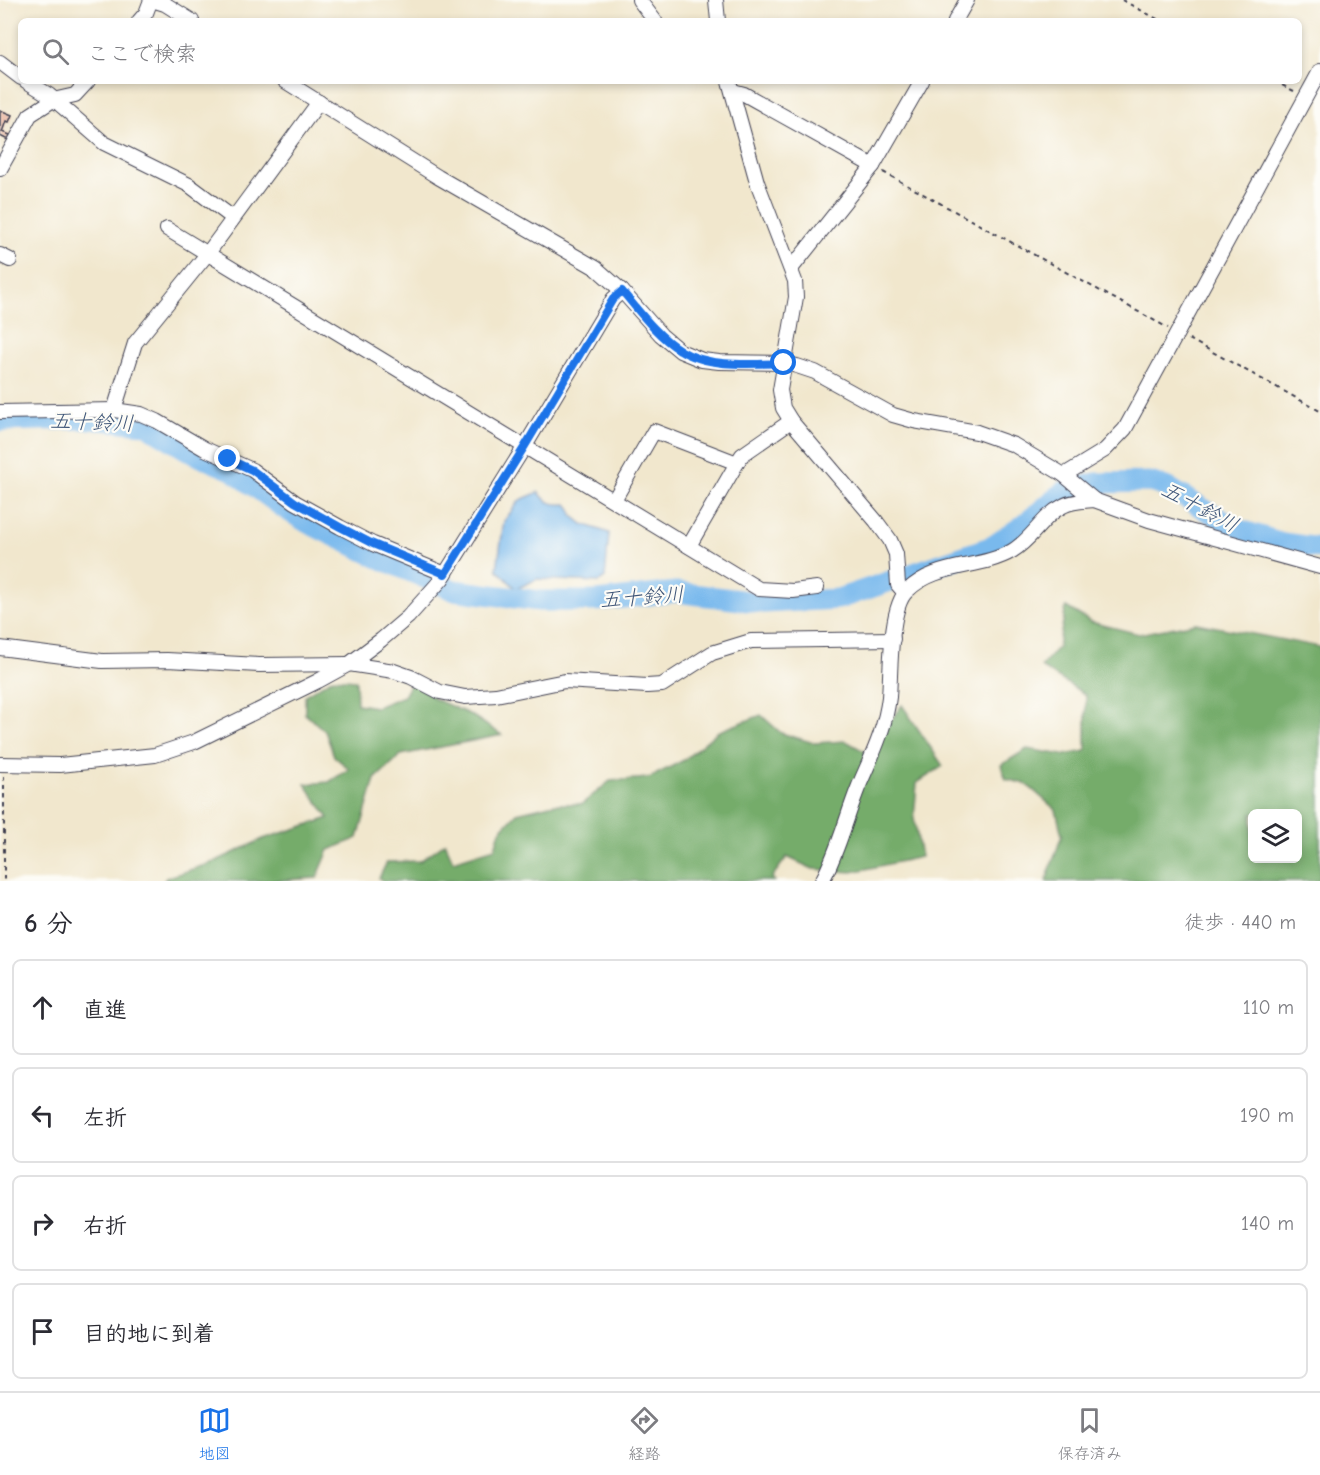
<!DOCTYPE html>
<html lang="ja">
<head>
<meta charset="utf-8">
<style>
	:root { --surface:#fff; --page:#f2f2f3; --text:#2b2b33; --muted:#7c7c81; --line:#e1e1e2; --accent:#1a73e8 }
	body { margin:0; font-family:"Comic Neue","Klee One",sans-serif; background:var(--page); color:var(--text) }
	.controls { position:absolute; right:18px; bottom:18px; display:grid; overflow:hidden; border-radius:9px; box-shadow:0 3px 9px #0003 }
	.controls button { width:54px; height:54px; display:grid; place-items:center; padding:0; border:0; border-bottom:2px solid var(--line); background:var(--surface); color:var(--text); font:30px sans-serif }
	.stop { position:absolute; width:18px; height:18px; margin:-14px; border:4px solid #1a73e8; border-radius:50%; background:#fff }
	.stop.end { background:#1a73e8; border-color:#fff; box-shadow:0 2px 6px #0008 }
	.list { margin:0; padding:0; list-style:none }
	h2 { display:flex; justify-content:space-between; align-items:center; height:78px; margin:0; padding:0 24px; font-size:26px }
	h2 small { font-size:20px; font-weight:400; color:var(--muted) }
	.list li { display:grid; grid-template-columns:39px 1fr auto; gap:18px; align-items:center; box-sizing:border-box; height:96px; margin:0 12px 12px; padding:0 12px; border:2px solid var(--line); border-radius:9px }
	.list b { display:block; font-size:22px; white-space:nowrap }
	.list em { font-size:20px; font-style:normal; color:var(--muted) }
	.icon { flex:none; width:33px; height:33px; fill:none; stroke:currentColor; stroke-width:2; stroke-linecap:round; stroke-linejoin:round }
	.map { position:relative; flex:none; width:1320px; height:881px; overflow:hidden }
	.search { position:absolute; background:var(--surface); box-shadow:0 3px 9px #0003; left:18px; right:18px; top:18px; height:66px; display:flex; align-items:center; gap:15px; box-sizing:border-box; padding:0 21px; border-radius:9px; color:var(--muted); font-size:22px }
	.sheet { height:510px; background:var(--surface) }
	nav { display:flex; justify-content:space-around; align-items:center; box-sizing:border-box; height:84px; border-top:2px solid var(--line); background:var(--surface); font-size:16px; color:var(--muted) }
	nav a { display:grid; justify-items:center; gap:3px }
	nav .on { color:var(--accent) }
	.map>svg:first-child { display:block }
	.forest { fill:#74ac6b; stroke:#4b6753; stroke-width:1.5; fill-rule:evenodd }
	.water { fill:#79b9ed; stroke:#4e6e94; stroke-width:1.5 }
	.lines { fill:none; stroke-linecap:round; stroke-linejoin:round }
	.river { stroke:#79b9ed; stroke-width:21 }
	.building { fill:#e8b09a }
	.street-casing { stroke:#414051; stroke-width:16 }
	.path { stroke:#414051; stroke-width:2; stroke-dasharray:4.5 4.5; stroke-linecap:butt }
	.street { stroke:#fff; stroke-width:14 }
	.route { stroke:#1a73e8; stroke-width:8 }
	.labels { text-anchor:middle; stroke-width:4.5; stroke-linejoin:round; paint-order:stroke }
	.water-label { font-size:21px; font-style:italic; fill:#405779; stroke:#fdfcf7 }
</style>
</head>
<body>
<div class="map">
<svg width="1320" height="881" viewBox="0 0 1320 881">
	<rect width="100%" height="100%" fill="#fdfcf7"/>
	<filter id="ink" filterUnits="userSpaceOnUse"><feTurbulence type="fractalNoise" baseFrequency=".0167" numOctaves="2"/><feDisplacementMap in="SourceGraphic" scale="12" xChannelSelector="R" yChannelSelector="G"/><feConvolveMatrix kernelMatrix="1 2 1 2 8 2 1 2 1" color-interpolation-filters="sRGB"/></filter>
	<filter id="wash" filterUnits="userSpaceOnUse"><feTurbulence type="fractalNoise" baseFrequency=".008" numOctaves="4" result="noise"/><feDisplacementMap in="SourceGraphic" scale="24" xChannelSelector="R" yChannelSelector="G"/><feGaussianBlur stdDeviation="1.35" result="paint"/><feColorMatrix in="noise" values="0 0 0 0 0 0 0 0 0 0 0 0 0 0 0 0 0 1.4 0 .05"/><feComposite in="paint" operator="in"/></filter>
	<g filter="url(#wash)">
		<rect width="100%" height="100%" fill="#f1e7cd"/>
		<!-- forest -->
		<g class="forest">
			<path d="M 1066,607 L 1091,622 L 1139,634 L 1196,623 L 1320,647 L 1320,881 L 1046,881 L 1062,835 L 1056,810 L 1026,784 L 1006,779 L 1001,765 L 1027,749 L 1064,755 L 1086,751 L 1086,695 L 1041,667 L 1058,647 ZM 1252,814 L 1298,814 L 1298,858 L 1252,858 Z"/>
			<path d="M 333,678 L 356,680 L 357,704 L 376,707 L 404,696 L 413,680 L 435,699 L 471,715 L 502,735 L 401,755 L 375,779 L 358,838 L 329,850 L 317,878 L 268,881 L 164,881 L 166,878 L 214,862 L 263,839 L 329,818 L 305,784 L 329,782 L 349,769 L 334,756 L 325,731 L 305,714 L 305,695 Z"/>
			<path d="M 902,705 L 943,766 L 917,783 L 914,818 L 921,857 L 852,872 L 813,869 L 787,857 L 772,877 L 774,881 L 383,881 L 379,878 L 387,862 L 420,861 L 445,843 L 453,861 L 495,848 L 500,831 L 517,813 L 554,804 L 582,804 L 610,781 L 649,778 L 684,760 L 717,732 L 761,715 L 781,733 L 814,743 L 846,741 L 873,756 L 885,729 Z"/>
		</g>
		<!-- water -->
		<path class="water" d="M 539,492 C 546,504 555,505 567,504 L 571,509 L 572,515 L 583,524 L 609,533 L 605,578 L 599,582 L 537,579 L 516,589 L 497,569 L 504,521 L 520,500 Z"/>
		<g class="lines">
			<!-- river -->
			<path class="river" d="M 0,421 L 89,419 L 145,424 L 194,454 L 232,470 L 285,509 L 308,523 L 377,557 L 453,590 L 540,601 L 596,601 L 676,592 L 764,603 L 838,599 L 993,546 L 1022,526 L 1063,492 L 1096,483 L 1150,482 L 1169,488 L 1237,529 L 1283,543 L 1320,548"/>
		</g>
		<g id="blocks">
			<!-- building -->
			<path class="building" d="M 0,110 L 12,115 L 9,122 L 6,121 L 2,132 L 10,135 L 8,140 L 0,136 Z"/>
		</g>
	</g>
	<g filter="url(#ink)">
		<use href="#blocks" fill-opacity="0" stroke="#414051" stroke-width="1.5"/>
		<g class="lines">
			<defs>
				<g id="street">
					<path d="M 152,0 L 165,4 L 192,21"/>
					<path d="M 639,0 L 655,21"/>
					<path d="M 716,0 L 718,21"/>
					<path d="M 139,21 L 146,13 L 151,0"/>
					<path d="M 955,21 L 967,0"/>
					<path d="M 0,62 L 21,78"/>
					<path d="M 26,81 L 49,95 L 104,143 L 189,185 L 233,218"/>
					<path d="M 285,81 L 438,177 L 596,268 L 622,291 L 661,335 L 680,351 L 702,360 L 719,362 L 784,363 L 797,366 L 815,372 L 893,415 L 914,421 L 977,432 L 1014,445 L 1064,475 L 1094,500 L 1149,520 L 1320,567"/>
					<path d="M 729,81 L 757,182 L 795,281 L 796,297 L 780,390 L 783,408 L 791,421 L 876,521 L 890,540 L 896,554 L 898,585 L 904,592"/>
					<path d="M 733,91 L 744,94 L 873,166"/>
					<path d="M 0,169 L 30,115 L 53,100 L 75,95 L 88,81"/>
					<path d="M 167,229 L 759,589 L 793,591 L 817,588"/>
					<path d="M 0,255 L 10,260"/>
					<path d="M 791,269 L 873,166 L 922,81"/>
					<path d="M 114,410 L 135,343 L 208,253 L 319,102"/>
					<path d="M 0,412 L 114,410 L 141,414 L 157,421 L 205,449 L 252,470 L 295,502 L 340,527 L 373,544 L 445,574"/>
					<path d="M 737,463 L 742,455 L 791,421"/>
					<path d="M 1064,475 L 1105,450 L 1125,429 L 1320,71"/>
					<path d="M 614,500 L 654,431 L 737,463 L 689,546"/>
					<path d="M 0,648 L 102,661 L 167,660 L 259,665 L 349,664 L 394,671 L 411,677 L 440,692 L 465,697 L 496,695 L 565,681 L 647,686 L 662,685 L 712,653 L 751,641 L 893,639"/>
					<path d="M 0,764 L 60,765 L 155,755 L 194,742 L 318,681 L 349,664 L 381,640 L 408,617 L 442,579 L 525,446 L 613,299 L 622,291"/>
					<path d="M 822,881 C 838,852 846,818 858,788 C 871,757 885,731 889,697 C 891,673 889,607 907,591 C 936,562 979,570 1012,551 C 1033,539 1042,516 1063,506 C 1071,501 1084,501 1094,500"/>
				</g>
			</defs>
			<!-- street casing -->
			<use href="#street" class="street-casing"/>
			<!-- path -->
			<g class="path">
				<path d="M 1122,0 L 1161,21"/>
				<path d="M 1274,81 L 1294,91"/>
				<path d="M 883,172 L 1168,328"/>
				<path d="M 1189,339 L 1320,411"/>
				<path d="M 4,776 L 4,881"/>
			</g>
			<!-- street -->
			<use href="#street" class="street"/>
		</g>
	</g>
	<g class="lines" filter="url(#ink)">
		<!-- route -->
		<path class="route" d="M 228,459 L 252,470 L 295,502 L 340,527 L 373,544 L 445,574 L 525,446 L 613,299 L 622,291 C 639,311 657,336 680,350 C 708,368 752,364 784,363"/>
	</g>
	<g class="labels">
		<!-- water labels -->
		<g class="water-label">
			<text transform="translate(92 422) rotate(2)" y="7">五十鈴川</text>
			<text transform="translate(1200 507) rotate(28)" y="7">五十鈴川</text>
			<text transform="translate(642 597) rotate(-4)" y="7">五十鈴川</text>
		</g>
	</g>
</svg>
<div class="controls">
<button><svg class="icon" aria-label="layers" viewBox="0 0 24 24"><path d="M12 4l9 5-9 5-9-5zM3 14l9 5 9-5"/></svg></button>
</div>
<div class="stop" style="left:784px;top:363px"></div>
<div class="stop end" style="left:228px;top:459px"></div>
<div class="search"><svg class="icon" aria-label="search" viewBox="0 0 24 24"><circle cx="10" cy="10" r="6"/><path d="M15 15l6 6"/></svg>ここで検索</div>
</div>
<section class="sheet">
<h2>6 分<small>徒歩 · 440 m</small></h2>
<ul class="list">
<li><svg class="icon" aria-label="ahead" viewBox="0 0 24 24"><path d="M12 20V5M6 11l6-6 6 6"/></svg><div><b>直進</b></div><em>110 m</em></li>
<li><svg class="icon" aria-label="left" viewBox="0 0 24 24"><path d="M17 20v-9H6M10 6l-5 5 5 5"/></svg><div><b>左折</b></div><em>190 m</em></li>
<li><svg class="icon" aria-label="right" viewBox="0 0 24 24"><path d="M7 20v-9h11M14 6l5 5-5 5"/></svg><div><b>右折</b></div><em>140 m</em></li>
<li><svg class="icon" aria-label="arrive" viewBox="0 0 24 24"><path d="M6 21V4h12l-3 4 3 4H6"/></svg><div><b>目的地に到着</b></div></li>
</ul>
</section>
<nav>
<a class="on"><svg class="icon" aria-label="map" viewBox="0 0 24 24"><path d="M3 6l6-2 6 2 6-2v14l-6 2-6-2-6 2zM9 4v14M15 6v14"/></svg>地図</a>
<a><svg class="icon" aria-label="directions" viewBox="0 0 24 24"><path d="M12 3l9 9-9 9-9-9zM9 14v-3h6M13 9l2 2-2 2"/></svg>経路</a>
<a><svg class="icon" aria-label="saved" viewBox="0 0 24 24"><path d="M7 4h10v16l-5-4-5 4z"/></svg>保存済み</a>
</nav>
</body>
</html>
